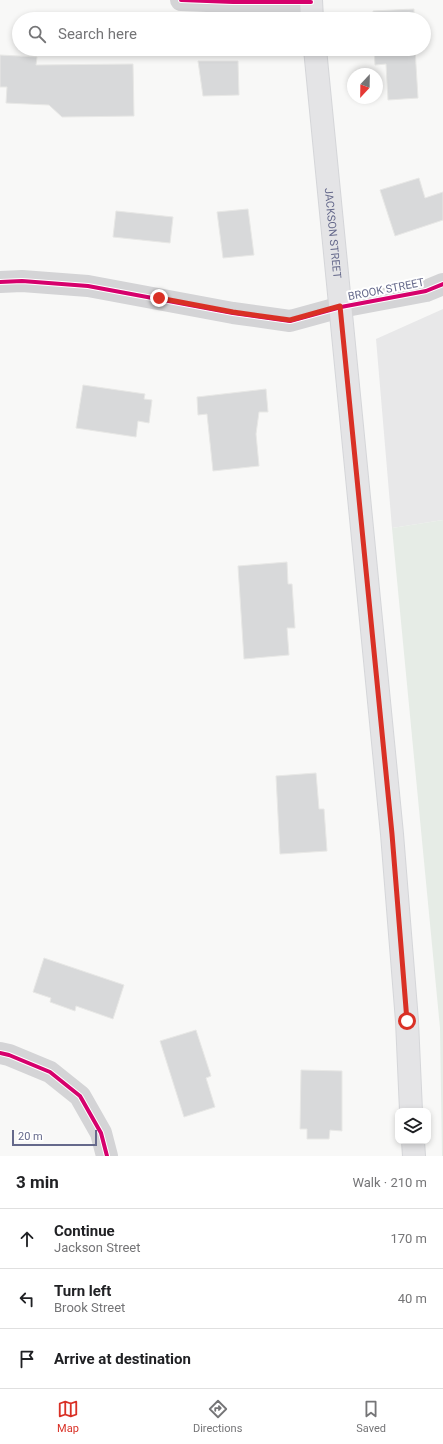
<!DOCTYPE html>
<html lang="en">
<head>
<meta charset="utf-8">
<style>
	:root { --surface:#fff; --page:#f2f2f2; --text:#202124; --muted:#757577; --line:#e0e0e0; --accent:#d93025 }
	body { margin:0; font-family:Roboto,sans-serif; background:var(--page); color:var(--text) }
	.controls { position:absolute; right:12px; bottom:12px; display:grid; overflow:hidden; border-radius:8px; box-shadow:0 2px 6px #0003 }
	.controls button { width:36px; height:36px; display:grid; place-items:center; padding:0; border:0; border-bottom:1px solid var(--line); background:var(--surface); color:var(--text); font:20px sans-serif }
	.compass { position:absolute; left:347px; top:68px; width:36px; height:36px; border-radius:50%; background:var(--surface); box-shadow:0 2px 6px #0003; rotate:202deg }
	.scale { position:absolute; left:12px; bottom:10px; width:85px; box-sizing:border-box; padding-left:4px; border:2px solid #65698b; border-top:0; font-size:11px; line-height:14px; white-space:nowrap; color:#65698b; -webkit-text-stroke:3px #fff; paint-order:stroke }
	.stop { position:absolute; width:12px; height:12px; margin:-9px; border:3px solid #d93025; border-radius:50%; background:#fff }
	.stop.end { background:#d93025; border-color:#fff; box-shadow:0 1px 4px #0008 }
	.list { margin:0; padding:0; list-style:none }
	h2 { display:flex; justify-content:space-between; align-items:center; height:52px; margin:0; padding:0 16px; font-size:17px }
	h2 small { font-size:13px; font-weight:400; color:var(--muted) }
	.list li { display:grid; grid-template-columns:26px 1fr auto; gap:12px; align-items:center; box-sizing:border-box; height:60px; padding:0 16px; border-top:1px solid var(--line) }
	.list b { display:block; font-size:15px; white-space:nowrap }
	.list p { margin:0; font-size:13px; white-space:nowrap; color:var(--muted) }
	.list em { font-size:13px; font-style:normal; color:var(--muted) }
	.icon { flex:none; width:22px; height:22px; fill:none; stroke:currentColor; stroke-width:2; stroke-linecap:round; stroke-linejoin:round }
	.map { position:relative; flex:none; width:443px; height:1156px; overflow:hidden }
	.search { position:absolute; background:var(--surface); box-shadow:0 2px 6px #0003; left:12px; right:12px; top:12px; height:44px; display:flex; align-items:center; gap:10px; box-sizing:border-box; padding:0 14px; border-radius:22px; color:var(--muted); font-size:15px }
	.sheet { height:232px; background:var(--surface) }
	nav { display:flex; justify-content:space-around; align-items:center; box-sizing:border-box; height:56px; border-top:1px solid var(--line); background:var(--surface); font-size:11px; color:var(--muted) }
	nav a { display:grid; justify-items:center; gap:2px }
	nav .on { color:var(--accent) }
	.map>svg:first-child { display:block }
	.built { fill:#e8e8e9 }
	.green { fill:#e6ece6 }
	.building { fill:#d8d9da; stroke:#e8e8e6 }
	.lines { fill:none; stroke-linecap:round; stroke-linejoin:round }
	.major-casing { stroke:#d5d6d9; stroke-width:24 }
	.minor { stroke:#d4d4d6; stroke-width:22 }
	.major { stroke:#e4e4e6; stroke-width:22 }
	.cycleway-casing { stroke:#fff; stroke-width:6 }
	.cycleway { stroke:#d6006c; stroke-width:4 }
	.route { stroke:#d93025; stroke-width:5 }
	.labels { text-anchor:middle; stroke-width:4; stroke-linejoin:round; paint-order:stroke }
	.street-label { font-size:11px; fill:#65698b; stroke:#fff }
</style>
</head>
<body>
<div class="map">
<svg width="443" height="1156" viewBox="0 0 443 1156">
	<rect width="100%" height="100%" fill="#f8f8f7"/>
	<!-- built -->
	<path class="built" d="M 443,309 L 443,520 L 392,528 L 376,339 Z"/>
	<!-- green -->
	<path class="green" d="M 443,520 L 443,1156 L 442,1156 L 440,1028 L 392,528 Z"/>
	<!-- building -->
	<g class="building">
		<path d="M 414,9 L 414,19 L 373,19 L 373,11 Z"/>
		<path d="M 374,49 L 415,49 L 418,98 L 388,100 L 386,64 L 375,65 Z"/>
		<path d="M 0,55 L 37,57 L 36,65 L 133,64 L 134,116 L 62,117 L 49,105 L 6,103 L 7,87 L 0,87 Z"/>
		<path d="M 198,61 L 238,61 L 239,95 L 203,96 Z"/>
		<path d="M 419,178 L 425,198 L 443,192 L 443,220 L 395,236 L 380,190 Z"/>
		<path d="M 248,209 L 254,255 L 223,258 L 217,212 Z"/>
		<path d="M 116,211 L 173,217 L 170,243 L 113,237 Z"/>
		<path d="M 83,385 L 145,394 L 144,399 L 152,400 L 149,423 L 138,421 L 136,437 L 76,428 Z"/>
		<path d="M 266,389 L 268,412 L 259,412 L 256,434 L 259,466 L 213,471 L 207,414 L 198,415 L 197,397 Z"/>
		<path d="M 287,562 L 288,584 L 292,584 L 295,628 L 287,628 L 289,655 L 244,659 L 238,566 Z"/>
		<path d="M 316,773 L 319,809 L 324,809 L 327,851 L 280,854 L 276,776 Z"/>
		<path d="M 44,958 L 124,985 L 113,1019 L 76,1006 L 75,1011 L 50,1002 L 51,998 L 33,992 Z"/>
		<path d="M 196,1030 L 211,1076 L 206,1078 L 215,1107 L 184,1117 L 160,1041 Z"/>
		<path d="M 301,1070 L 342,1071 L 342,1131 L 330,1130 L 329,1139 L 307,1139 L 307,1129 L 300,1129 Z"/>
	</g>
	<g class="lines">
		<defs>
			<g id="major">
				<path d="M 311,0 L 312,19"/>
				<path id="s1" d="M 315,49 L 392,834 L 407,1021 L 411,1111"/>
				<path d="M 413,1141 L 414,1156"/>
			</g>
		</defs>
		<!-- major casing -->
		<use href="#major" class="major-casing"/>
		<!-- minor -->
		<g class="minor">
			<path d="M 181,0 L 233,2 L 311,2"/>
			<path d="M 0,282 L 22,281 L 88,286 L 233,313 L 290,321 L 341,307 L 426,291 L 443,284"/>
			<path d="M 0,1053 L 9,1055 L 50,1072 L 80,1096 L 101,1133 L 107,1156"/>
		</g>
		<!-- major -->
		<use href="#major" class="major"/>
		<defs>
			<g id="cycleway">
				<path d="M 181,0 L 233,2 L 311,2"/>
				<path d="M 0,282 L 22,281 L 88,286 L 233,313 L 290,321 L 341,307 L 426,291 L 443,284"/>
				<path d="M 0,1053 L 9,1055 L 50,1072 L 80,1096 L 101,1133 L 107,1156"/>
			</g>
		</defs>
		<!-- cycleway casing -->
		<use href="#cycleway" class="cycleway-casing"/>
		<!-- cycleway -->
		<use href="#cycleway" class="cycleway"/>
	</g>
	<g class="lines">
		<!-- route -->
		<path class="route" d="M 159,298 L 233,312 L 290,320 L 340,306 L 392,834 L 407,1021"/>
	</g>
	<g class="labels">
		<!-- street labels -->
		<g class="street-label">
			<text dy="4" stroke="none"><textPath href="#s1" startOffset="185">JACKSON STREET</textPath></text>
			<text transform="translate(386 289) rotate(-11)" y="4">BROOK STREET</text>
		</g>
	</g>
</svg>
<div class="controls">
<button><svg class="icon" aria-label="layers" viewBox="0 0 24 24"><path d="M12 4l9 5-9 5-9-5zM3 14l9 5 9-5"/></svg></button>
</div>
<svg class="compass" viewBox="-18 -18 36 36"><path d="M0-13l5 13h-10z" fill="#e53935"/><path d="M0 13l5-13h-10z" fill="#757577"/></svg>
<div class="scale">20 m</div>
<div class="stop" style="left:407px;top:1021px"></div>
<div class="stop end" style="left:159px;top:298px"></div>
<div class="search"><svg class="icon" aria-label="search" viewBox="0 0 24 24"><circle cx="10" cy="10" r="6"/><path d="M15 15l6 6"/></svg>Search here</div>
</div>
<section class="sheet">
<h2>3 min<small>Walk · 210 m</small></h2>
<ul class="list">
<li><svg class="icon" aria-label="ahead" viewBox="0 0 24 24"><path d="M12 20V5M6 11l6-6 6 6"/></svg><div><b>Continue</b><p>Jackson Street</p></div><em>170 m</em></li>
<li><svg class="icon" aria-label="left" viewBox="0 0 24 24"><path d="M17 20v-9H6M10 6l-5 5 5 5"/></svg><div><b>Turn left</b><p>Brook Street</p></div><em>40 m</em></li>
<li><svg class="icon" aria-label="arrive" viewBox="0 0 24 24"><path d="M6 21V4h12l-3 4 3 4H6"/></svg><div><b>Arrive at destination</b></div></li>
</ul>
</section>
<nav>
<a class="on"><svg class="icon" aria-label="map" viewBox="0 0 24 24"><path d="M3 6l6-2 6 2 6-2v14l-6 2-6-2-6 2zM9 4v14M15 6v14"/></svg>Map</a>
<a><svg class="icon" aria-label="directions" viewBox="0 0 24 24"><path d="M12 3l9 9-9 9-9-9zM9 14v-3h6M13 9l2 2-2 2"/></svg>Directions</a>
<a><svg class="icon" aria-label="saved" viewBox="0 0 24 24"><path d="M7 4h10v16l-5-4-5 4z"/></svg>Saved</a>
</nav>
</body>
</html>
